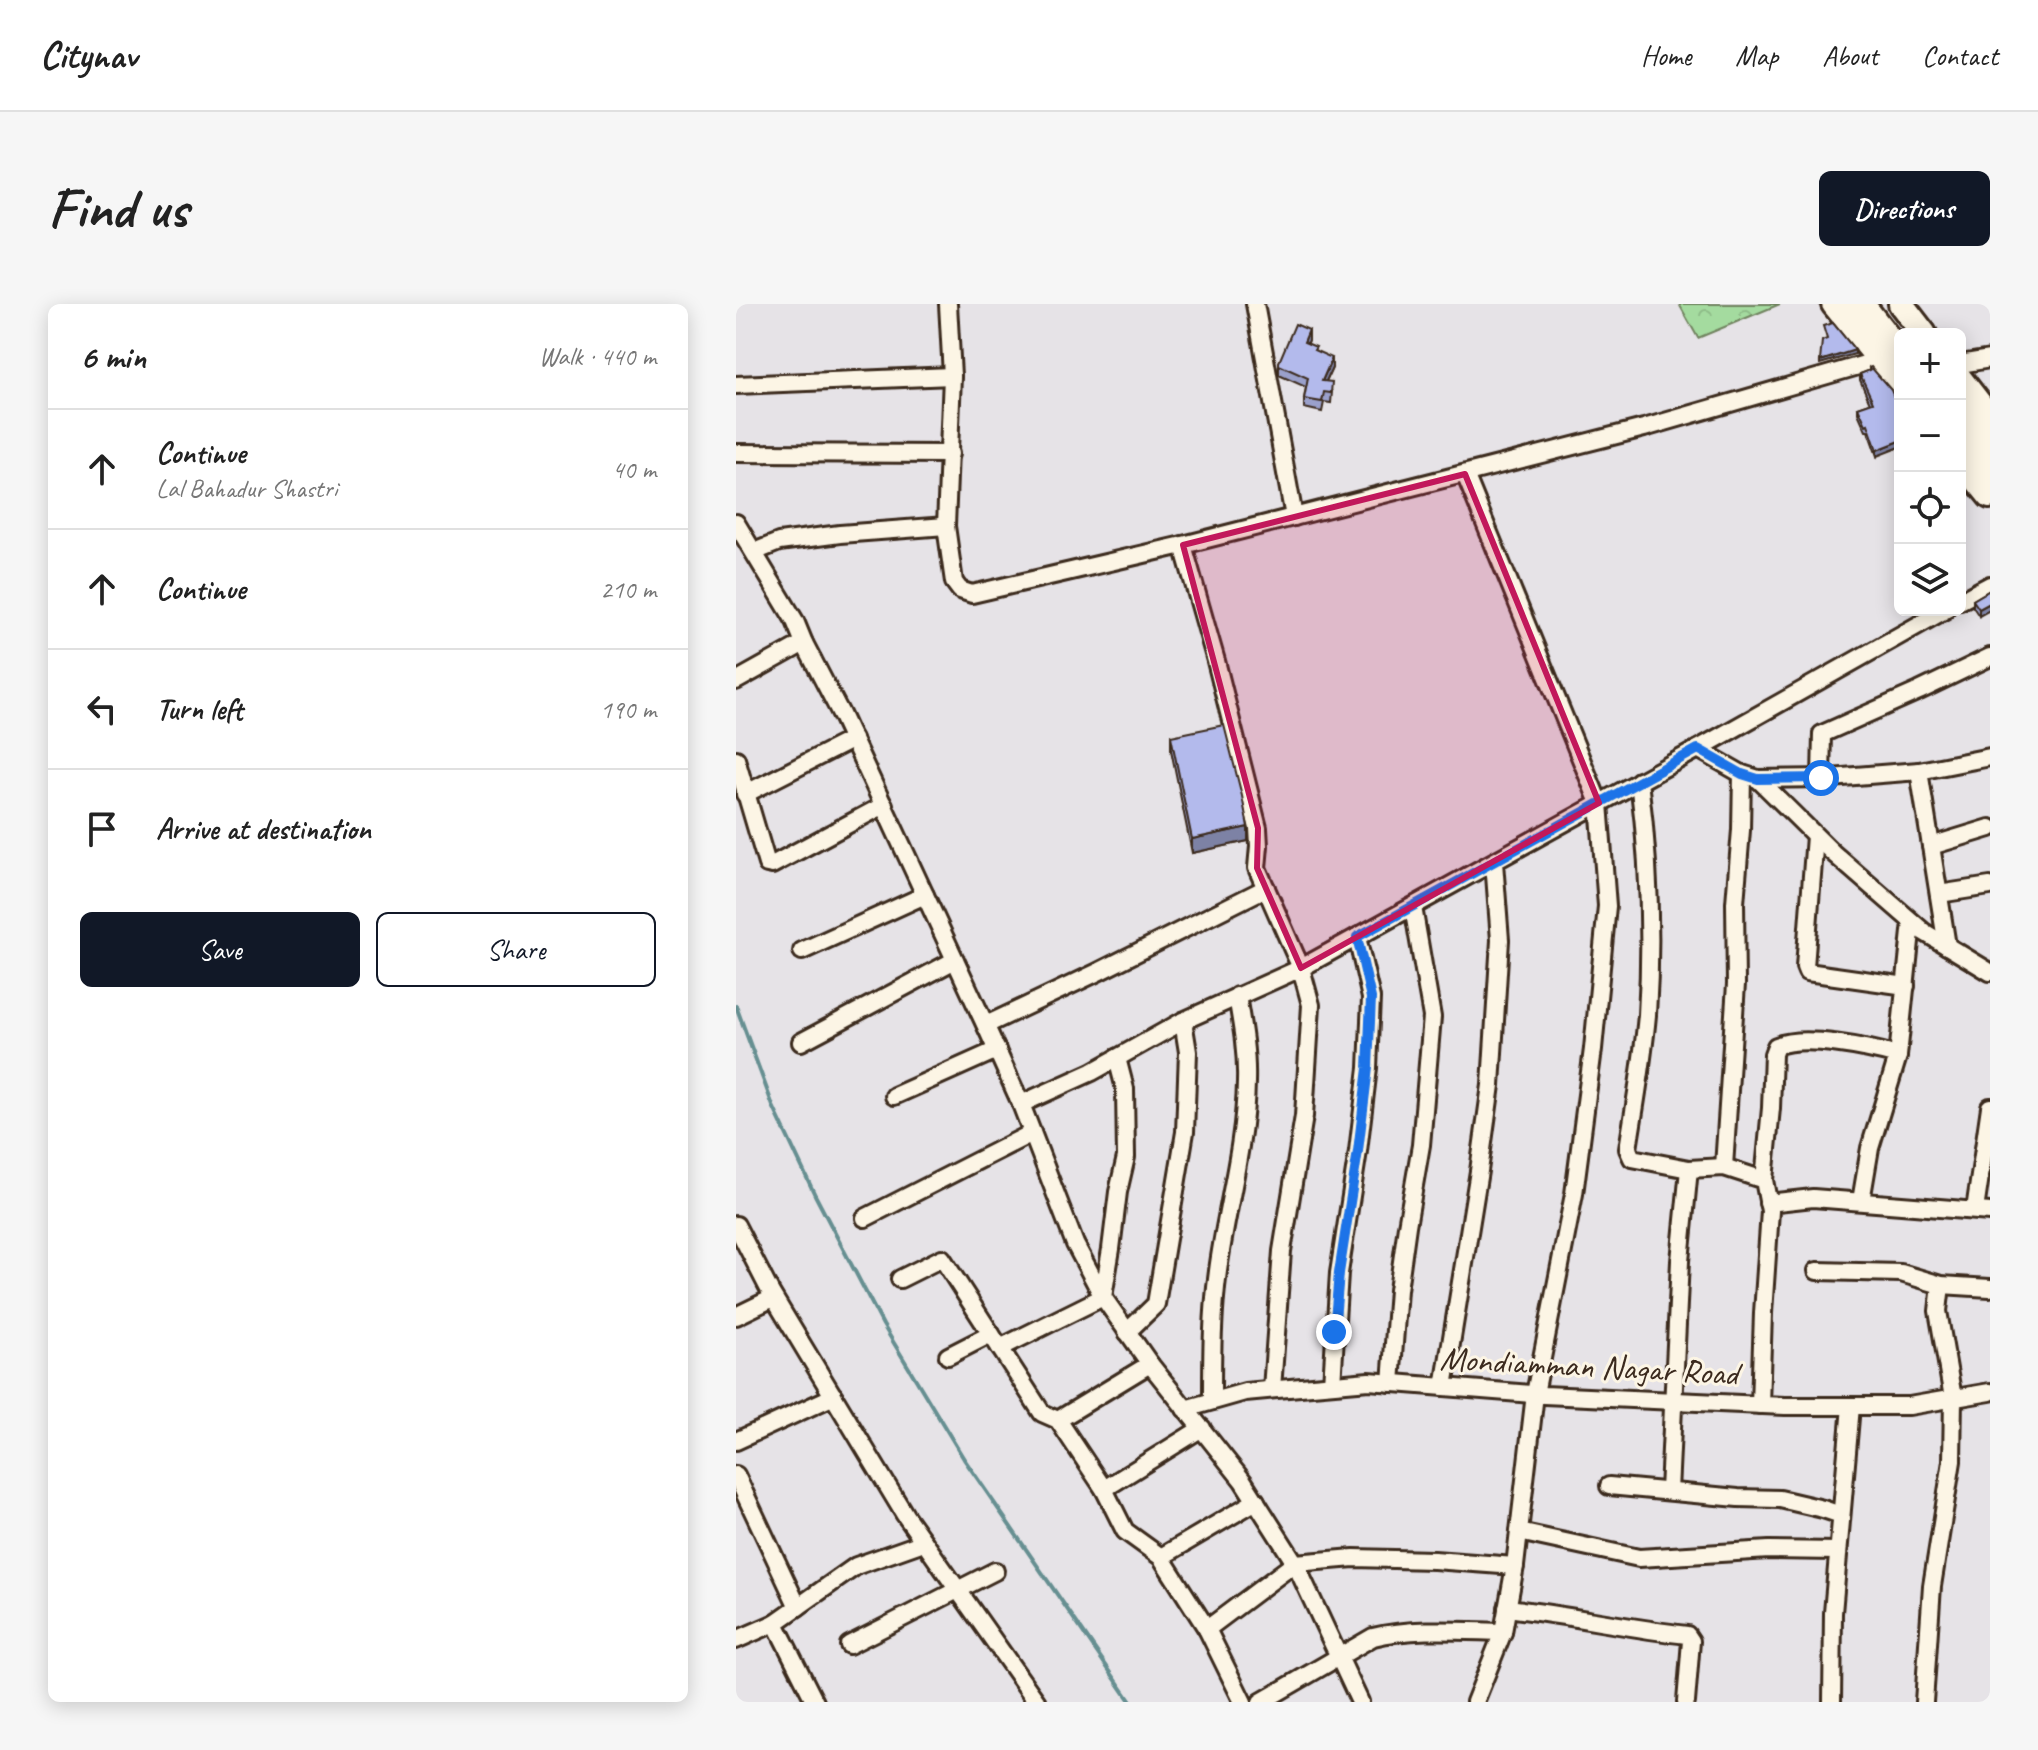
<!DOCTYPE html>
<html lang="en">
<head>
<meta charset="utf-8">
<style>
	:root { --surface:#fff; --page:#f6f6f6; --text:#222; --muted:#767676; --line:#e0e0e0; --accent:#111827 }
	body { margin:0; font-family:Caveat,sans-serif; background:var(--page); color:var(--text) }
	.controls { position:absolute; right:24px; top:24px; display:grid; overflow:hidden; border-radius:12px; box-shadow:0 4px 20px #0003 }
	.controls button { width:72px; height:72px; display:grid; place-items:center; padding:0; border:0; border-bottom:2px solid var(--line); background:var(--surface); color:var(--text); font:40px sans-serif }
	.stop { position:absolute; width:24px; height:24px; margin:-18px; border:6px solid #1a73e8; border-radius:50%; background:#fff }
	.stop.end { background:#1a73e8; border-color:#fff; box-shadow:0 2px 8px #0008 }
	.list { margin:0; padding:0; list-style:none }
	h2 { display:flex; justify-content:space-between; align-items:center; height:104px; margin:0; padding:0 32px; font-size:34px }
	h2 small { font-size:26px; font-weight:400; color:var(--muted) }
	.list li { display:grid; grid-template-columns:52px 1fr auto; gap:24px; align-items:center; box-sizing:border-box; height:120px; padding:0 32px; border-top:2px solid var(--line) }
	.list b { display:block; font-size:30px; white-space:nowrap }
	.list p { margin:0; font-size:26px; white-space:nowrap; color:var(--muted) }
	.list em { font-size:26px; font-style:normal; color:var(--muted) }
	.actions { display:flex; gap:16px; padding:24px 32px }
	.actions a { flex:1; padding:18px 0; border:2px solid var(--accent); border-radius:12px; text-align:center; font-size:28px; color:var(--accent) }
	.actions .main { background:var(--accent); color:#fff }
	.icon { flex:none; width:44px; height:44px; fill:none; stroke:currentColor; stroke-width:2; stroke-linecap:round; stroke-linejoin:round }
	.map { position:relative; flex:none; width:1254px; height:1398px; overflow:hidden; border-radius:12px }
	header { display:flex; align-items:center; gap:48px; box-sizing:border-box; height:112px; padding:0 40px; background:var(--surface); border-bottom:2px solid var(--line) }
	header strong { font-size:38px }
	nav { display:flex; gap:44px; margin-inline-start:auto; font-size:28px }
	.intro { display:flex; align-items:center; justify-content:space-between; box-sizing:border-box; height:192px; padding:0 48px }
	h1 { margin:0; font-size:56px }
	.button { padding:20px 36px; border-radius:12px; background:var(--accent); color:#fff; font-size:28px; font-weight:700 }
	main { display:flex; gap:48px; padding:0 48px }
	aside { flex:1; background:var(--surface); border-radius:12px; box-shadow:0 4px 20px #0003 }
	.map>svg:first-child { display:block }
	.forest { fill:url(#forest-crowns); stroke:#70825e; stroke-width:2 }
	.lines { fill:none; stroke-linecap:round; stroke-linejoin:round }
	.stream { stroke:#668f91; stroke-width:4 }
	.street-casing { stroke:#3b2a1e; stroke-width:22 }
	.secondary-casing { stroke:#3b2a1e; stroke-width:30 }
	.highway-casing { stroke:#3b2a1e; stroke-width:36 }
	.street { stroke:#fcf5e5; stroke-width:16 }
	.secondary { stroke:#fcf5e5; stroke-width:24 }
	.highway { stroke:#fcf5e5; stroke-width:30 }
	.wall { fill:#9aa0cb; stroke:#3b2a1e; stroke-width:2 }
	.shaded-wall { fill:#7d82a5; stroke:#3b2a1e; stroke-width:2 }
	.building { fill:#b3baec; stroke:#3b2a1e; stroke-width:2 }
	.route { stroke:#1a73e8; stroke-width:10 }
	.marked { fill:#c2185b; fill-opacity:0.2; stroke:#c2185b; stroke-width:6; stroke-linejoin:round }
	.labels { text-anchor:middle; stroke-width:6; stroke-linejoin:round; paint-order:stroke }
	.street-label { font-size:34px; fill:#3b2a1e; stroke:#fcf5e5 }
</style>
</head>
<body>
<header>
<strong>Citynav</strong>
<nav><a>Home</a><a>Map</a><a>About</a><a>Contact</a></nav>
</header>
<div class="intro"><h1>Find us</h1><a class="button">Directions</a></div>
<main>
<aside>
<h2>6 min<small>Walk · 440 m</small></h2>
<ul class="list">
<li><svg class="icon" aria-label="ahead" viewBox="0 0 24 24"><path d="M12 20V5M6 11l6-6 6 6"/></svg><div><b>Continue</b><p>Lal Bahadur Shastri</p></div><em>40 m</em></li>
<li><svg class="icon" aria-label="ahead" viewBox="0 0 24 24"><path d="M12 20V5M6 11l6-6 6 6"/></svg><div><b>Continue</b></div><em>210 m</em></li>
<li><svg class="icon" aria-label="left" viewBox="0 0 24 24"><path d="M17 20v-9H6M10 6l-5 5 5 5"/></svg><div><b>Turn left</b></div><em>190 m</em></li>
<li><svg class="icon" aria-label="arrive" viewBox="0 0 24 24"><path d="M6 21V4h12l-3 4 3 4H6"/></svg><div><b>Arrive at destination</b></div></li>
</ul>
<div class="actions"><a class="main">Save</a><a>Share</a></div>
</aside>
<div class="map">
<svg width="1254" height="1398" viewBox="0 0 1254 1398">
	<defs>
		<pattern id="forest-crowns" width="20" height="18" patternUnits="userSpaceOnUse" patternTransform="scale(2)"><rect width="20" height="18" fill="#a4db9f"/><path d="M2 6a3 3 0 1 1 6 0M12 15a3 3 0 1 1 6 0" fill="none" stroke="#8ebc88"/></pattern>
	</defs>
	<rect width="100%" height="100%" fill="#e6e3e7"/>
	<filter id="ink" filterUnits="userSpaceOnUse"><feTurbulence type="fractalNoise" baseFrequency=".0125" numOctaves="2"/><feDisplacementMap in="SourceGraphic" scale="16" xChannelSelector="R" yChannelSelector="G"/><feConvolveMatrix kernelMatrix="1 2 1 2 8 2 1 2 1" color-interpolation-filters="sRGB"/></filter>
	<g filter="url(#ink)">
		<!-- forest -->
		<path class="forest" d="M 943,0 L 1044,0 L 962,34 Z"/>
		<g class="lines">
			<!-- stream -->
			<path class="stream" d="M 0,702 L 37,802 L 79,891 L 147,1021 L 228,1155 L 395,1398"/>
			<defs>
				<g id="street">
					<path d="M 212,0 L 216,72 L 210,222 L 218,278 L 224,286 L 236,290 L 447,241 L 908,124 L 1143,56 L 1150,52"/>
					<path d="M 519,0 L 558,213"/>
					<path d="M 1224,60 L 1254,55"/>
					<path d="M 0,81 L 216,72"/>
					<path d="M 0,149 L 214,150"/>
					<path d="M 729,170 L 863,499 L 871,602 L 857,745 L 838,890 L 799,1090 L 779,1262 L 767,1328 L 739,1398"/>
					<path d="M 0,219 L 59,317 L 68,339 L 105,410 L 253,729 L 285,800 L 339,940 L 367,993 L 414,1060 L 507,1177 L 559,1259 L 624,1398"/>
					<path d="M 447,241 L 480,357 L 522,524 L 523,542 L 521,564 L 565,664 L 575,701 L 568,812 L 546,947 L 536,1085"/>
					<path d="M 18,248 L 43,238 L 104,230 L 210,222"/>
					<path d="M 1224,297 L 1254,281"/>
					<path d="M 0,377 L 68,339"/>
					<path d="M 962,445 L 1006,470 L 1022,475 L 1094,474 L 1183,467 L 1254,453"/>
					<path d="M 0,455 L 31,560 L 36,561 L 148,501"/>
					<path d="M 1183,467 L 1211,642"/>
					<path d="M 1085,474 L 1086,430 L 1183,387 L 1254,353"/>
					<path d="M 1022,475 L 1097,549 L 1188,628 L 1254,668"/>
					<path d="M 903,477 C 913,554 916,633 911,711 C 907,756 899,801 892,845 L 896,854 L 953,865 L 988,863 L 1028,876 L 1034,907 L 1027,1009 L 1024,1101"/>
					<path d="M 9,490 L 117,435"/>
					<path d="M 1079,532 L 1069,663 L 1071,668 L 1170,682"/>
					<path d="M 1195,542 L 1254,524"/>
					<path d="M 1203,590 L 1254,582"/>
					<path d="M 66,647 L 189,591"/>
					<path d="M 250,721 L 360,669 L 530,584"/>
					<path d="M 65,738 L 219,656"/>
					<path d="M 158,792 L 261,746"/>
					<path d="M 285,800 L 356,768 L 447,717 L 565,664 L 962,445 L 1209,306"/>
					<path d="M 988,863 L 1000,680 L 999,599 L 1005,526 L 1006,470"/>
					<path d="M 1028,876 L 1035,804 L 1037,750 L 1040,742 C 1068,730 1133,744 1162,752"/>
					<path d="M 1125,897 L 1134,844 L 1162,752 L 1176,618"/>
					<path d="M 1032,899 L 1077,894 L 1254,908"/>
					<path d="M 1239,906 L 1254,803"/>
					<path d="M 129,914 L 296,829"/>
					<path d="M 0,921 L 35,989 L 169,1211 L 301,1398"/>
					<path d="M 1081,967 L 1165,969 L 1205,981 L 1254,984"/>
					<path d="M 164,975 L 206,954 L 306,1109 L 322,1116 L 368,1185 L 389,1227 L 425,1253 L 471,1325 L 507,1398"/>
					<path d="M 0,1012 L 37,994"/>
					<path d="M 391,1028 L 420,1000 L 449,828 L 452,748 L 447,717"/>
					<path d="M 264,1044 L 367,993 L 375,945 L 382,888 L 390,853 L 389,785 L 381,754"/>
					<path d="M 212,1052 L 255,1030"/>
					<path d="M 655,1079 L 662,986 L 671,922 L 685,841 L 696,713 L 677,603"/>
					<path d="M 596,1080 L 603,969 L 622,847 L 632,764 L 635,694 L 621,633"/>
					<path d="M 708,1083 L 743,867 L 755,781 L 764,636 L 758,558"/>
					<path d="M 476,1097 C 476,1053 476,1010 482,967 C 490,905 509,842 510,778 C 511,749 506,721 501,692"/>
					<path d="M 449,1105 L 509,1088 L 633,1077 L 808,1091 L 1049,1102 L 1173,1102 L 1254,1088"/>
					<path d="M 322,1116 L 414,1060"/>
					<path d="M 0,1137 L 98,1092"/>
					<path d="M 0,1171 L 62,1303"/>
					<path d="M 873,1182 L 1002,1194 L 1044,1195 L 1087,1205 L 1105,1211"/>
					<path d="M 368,1185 L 466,1124"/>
					<path d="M 933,1187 L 944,957 L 953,865"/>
					<path d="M 783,1228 L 903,1254 L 1033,1246 L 1102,1247"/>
					<path d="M 425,1253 L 520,1197"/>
					<path d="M 771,1304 C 831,1311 891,1324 951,1331 L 955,1337 L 950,1398"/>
					<path d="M 39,1319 L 79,1398"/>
					<path d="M 471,1325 L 559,1259 L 618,1254 L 698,1256 L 779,1262"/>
					<path d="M 0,1336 L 39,1319 L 120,1262 L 188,1238"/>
					<path d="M 113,1341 L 259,1267"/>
					<path d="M 525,1398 L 637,1333 C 679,1323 724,1327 767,1328"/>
					<path d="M 1096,1398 L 1097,1309 L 1115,1102"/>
					<path d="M 1188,1398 L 1196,1282 L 1216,1157 L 1217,1094 L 1202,1007 L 1205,981"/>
				</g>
				<g id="secondary">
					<path d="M 1098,0 L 1164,81"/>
					<path d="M 1165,0 L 1188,30"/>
					<path d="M 1224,75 L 1252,111"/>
					<path d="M 1224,155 L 1254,192"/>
				</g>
				<g id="highway">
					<path d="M 1122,0 L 1164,54"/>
					<path d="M 1224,98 L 1254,136"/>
					<path d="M 1224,130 L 1254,168"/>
				</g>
			</defs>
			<!-- street casing -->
			<use href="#street" class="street-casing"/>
			<!-- secondary casing -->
			<use href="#secondary" class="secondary-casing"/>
			<!-- highway casing -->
			<use href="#highway" class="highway-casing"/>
			<!-- street -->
			<use href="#street" class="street"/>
			<!-- secondary -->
			<use href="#secondary" class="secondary"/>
			<!-- highway -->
			<use href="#highway" class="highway"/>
		</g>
		<!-- wall -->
		<g class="wall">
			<path d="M 573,36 L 571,40 L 596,64 L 590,77 L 596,88 L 595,99 L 588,98 L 586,108 L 568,104 L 568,95 L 570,83 L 543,71 L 543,58 Z"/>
			<path d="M 1133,64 L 1155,86 L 1141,152 L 1132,127 L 1130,127 L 1122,109 L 1122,103 L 1134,99 L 1124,76 L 1124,70 L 1133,67 Z"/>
			<path d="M 1254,286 L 1243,312 L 1237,303 L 1237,296 Z"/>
			<path d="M 435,432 L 512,537 L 456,549 L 435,446 Z"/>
		</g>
		<!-- shaded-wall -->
		<g class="shaded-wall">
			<path d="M 573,26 L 573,36 L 568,48 L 568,38 Z"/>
			<path d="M 1119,46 L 1119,50 L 1084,60 L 1084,57 Z"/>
			<path d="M 596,54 L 596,64 L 586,86 L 586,77 Z"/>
			<path d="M 1164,137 L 1164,143 L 1141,152 L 1141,146 Z"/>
			<path d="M 1254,299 L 1254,306 L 1243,312 L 1243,305 Z"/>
			<path d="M 512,523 L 512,537 L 456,549 L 456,535 Z"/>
		</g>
		<!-- building -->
		<g class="building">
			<path d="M 1097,19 L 1119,46 L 1084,57 L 1086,37 L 1091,35 L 1087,22 Z"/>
			<path d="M 559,20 L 573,26 L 568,38 L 580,43 L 578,46 L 596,54 L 586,77 L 596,78 L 595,89 L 588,88 L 586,98 L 568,95 L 572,74 L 543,61 L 543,58 Z"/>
			<path d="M 1135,63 L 1155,86 L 1164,107 L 1164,137 L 1141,146 L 1132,120 L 1130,121 L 1122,103 L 1137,98 L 1124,70 L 1134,66 L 1133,64 Z"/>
			<path d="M 1254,286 L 1254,299 L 1243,305 L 1237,296 Z"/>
			<path d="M 488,421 L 506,492 L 512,523 L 456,535 L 435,432 Z"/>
		</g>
	</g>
	<g class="lines" filter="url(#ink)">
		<!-- route -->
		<path class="route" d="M 598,1028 L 603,969 L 622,847 L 632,764 L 635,694 L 621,633 L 962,445 L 1006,470 L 1022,475 L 1085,474"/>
	</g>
	<!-- marked area -->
	<path class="marked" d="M 729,170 L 863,499 L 565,664 L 521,564 L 522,524 L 447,241 Z"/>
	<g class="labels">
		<!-- street labels -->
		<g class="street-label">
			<text transform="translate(853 1061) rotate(3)" y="12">Mondiamman Nagar Road</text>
		</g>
	</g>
</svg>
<div class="controls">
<button>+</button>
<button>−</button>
<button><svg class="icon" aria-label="locate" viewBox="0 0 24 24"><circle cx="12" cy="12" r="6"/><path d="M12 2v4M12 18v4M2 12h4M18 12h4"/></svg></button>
<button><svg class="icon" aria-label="layers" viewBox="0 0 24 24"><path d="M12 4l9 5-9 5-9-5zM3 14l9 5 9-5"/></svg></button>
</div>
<div class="stop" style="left:1085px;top:474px"></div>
<div class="stop end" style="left:598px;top:1028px"></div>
</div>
</main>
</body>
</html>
